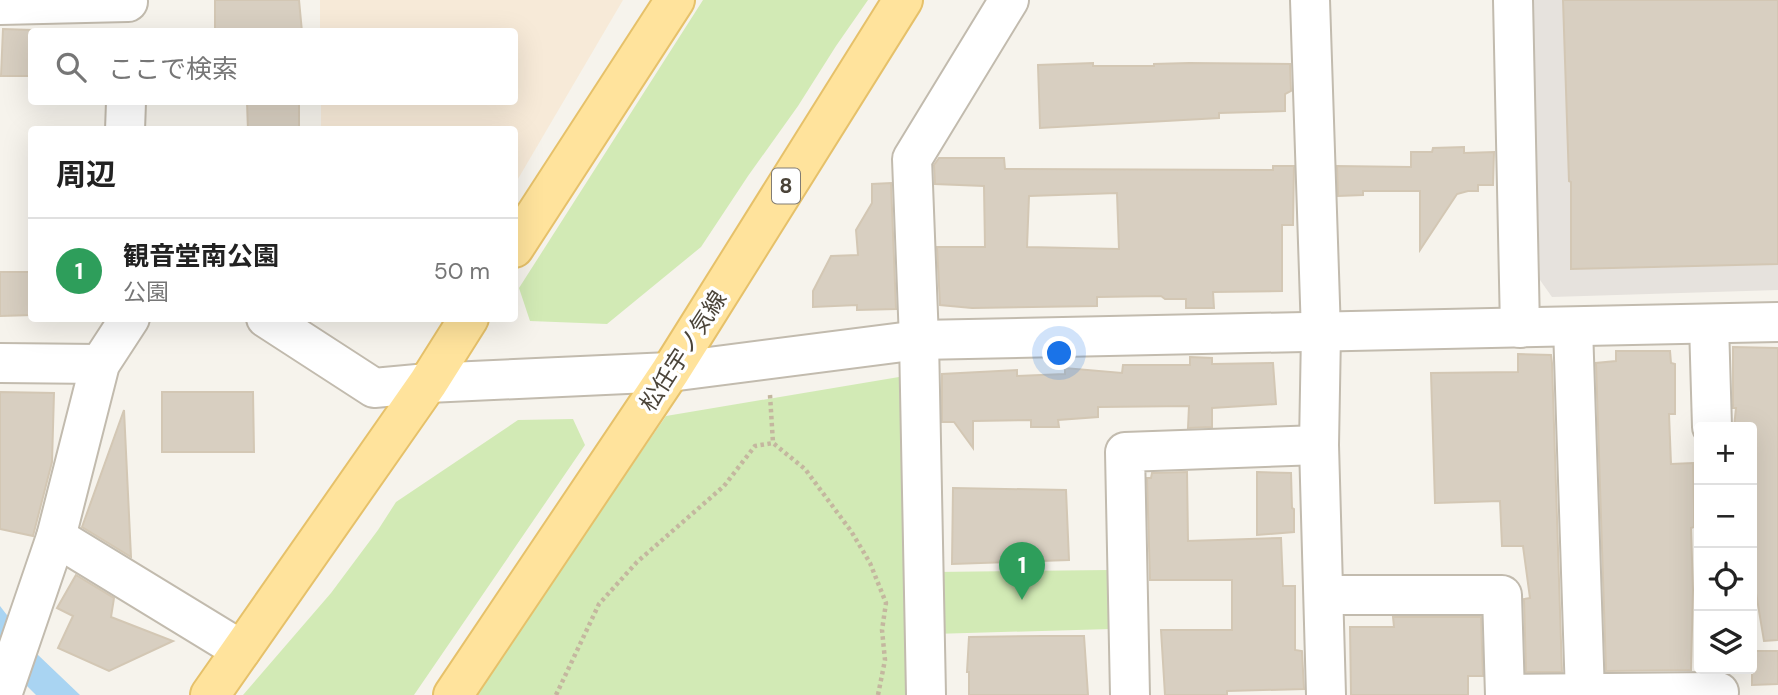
<!DOCTYPE html>
<html lang="ja">
<head>
<meta charset="utf-8">
<style>
	:root { --surface:#fff; --page:#f6f6f6; --text:#222; --muted:#767676; --line:#e0e0e0; --accent:#fc3f1d }
	body { margin:0; font-family:"DM Sans","Noto Sans JP",sans-serif; background:var(--page); color:var(--text) }
	.controls { position:absolute; right:21px; bottom:21px; display:grid; overflow:hidden; border-radius:7px; box-shadow:0 7px 28px #0002 }
	.controls button { width:63px; height:63px; display:grid; place-items:center; padding:0; border:0; border-bottom:2px solid var(--line); background:var(--surface); color:var(--text); font:35px sans-serif }
	.you { position:absolute; left:1060px; top:354px; width:24px; height:24px; margin:-18px; border:5px solid #fff; border-radius:50%; background:#1a73e8; box-shadow:0 0 0 10px #1a73e833 }
	.badge { display:grid; place-items:center; width:46px; height:46px; border-radius:50%; background:var(--accent); color:#fff; font-size:23px; font-weight:700 }
	.pin { position:absolute; translate:-50% -58px; filter:drop-shadow(0 2px 4px #0008) }
	.pin::after { content:''; position:absolute; top:37px; width:24px; height:21px; background:inherit; clip-path:polygon(0 0,100% 0,50% 100%) }
	.list { margin:0; padding:0; list-style:none }
	h2 { display:flex; justify-content:space-between; align-items:center; height:91px; margin:0; padding:0 28px; font-size:30px }
	h2 small { font-size:23px; font-weight:400; color:var(--muted) }
	.list li { display:grid; grid-template-columns:46px 1fr auto; gap:21px; align-items:center; box-sizing:border-box; height:105px; padding:0 28px; border-top:2px solid var(--line) }
	.list b { display:block; font-size:26px; white-space:nowrap }
	.list p { margin:0; font-size:23px; white-space:nowrap; color:var(--muted) }
	.list em { font-size:23px; font-style:normal; color:var(--muted) }
	.icon { flex:none; width:38px; height:38px; fill:none; stroke:currentColor; stroke-width:2; stroke-linecap:round; stroke-linejoin:round }
	.map { position:relative; flex:none; width:1778px; height:695px; overflow:hidden }
	.search { position:absolute; background:var(--surface); box-shadow:0 7px 28px #0002; left:28px; top:28px; width:490px; height:77px; display:flex; align-items:center; gap:18px; box-sizing:border-box; padding:0 24px; border-radius:7px; color:var(--muted); font-size:26px }
	.panel { position:absolute; background:var(--surface); box-shadow:0 7px 28px #0002; left:28px; top:126px; width:490px; height:196px; border-radius:7px }
	.map>svg:first-child { display:block }
	.commercial { fill:#f7ead8 }
	.industrial { fill:#e6e2dd }
	.green { fill:#d2eab5 }
	.water { fill:#a9d4f2 }
	.building { fill:#d8cfc1; stroke:#d3c7b4; stroke-width:2; fill-rule:evenodd }
	.lines { fill:none; stroke-linecap:round; stroke-linejoin:round }
	.minor-casing { stroke:#c2bbae; stroke-width:42 }
	.major-casing { stroke:#e6c16a; stroke-width:42 }
	.path { stroke:#c4b79f; stroke-width:4.5; stroke-dasharray:3.5 3.5; stroke-linecap:butt }
	.minor { stroke:#fff; stroke-width:38 }
	.major { stroke:#ffe39c; stroke-width:38 }
	.labels { text-anchor:middle; stroke-width:7; stroke-linejoin:round; paint-order:stroke }
	.shield { fill:#fff; stroke:#817c74; stroke-width:2 }
	.shield-label { font-size:21px; font-weight:bold; fill:#4b4439 }
	.street-label { font-size:23px; fill:#4b4439; stroke:#fff }
</style>
</head>
<body>
<div class="map">
<svg width="1778" height="695" viewBox="0 0 1778 695">
	<rect width="100%" height="100%" fill="#f6f3ec"/>
	<!-- commercial -->
	<path class="commercial" d="M 320,0 L 623,0 L 515,184 L 514,130 L 321,129 L 321,102 L 514,102 L 514,32 L 320,31 Z"/>
	<!-- industrial -->
	<path class="industrial" d="M 1532,0 L 1778,0 L 1778,290 L 1552,297 L 1540,280 Z"/>
	<!-- green -->
	<g class="green">
		<path d="M 703,0 L 868,0 L 836,46 L 798,106 L 748,176 L 701,247 L 607,324 L 530,321 L 519,288 Z"/>
		<path d="M 899,377 L 911,695 L 473,695 L 666,416 Z"/>
		<path d="M 573,419 L 585,445 L 414,695 L 243,695 L 331,593 L 378,530 L 396,502 L 518,420 Z"/>
		<path d="M 1110,570 L 1111,629 L 933,634 L 935,572 Z"/>
	</g>
	<!-- water -->
	<path class="water" d="M 0,606 L 37,654 L 80,695 L 36,695 L 0,659 Z"/>
	<!-- building -->
	<g class="building">
		<path d="M 215,0 L 299,0 L 302,32 L 215,32 Z"/>
		<path d="M 1563,0 L 1778,0 L 1778,264 L 1571,269 L 1571,182 L 1569,181 Z"/>
		<path d="M 3,29 L 32,30 L 32,76 L 1,76 Z"/>
		<path d="M 1093,63 L 1093,66 L 1154,66 L 1154,64 L 1189,63 L 1290,64 L 1291,91 L 1285,94 L 1285,111 L 1219,113 L 1219,118 L 1040,128 L 1038,65 Z"/>
		<path d="M 247,102 L 299,102 L 299,130 L 248,130 Z"/>
		<path d="M 1464,147 L 1464,153 L 1494,152 L 1493,185 L 1478,185 L 1478,191 L 1468,191 L 1457,194 L 1420,250 L 1420,191 L 1363,191 L 1363,195 L 1338,196 L 1337,166 L 1411,167 L 1411,152 L 1432,152 L 1433,148 Z"/>
		<path d="M 939,158 L 1004,158 L 1005,169 L 1273,170 L 1273,166 L 1294,166 L 1293,225 L 1282,225 L 1282,291 L 1213,292 L 1214,308 L 1186,308 L 1186,299 L 1165,299 L 1161,296 L 1097,297 L 1097,306 L 972,308 L 940,305 L 937,247 L 985,247 L 984,186 L 935,184 L 934,165 ZM 1117,193 L 1119,249 L 1027,247 L 1029,196 Z"/>
		<path d="M 891,183 L 896,309 L 857,310 L 857,305 L 813,307 L 813,291 L 831,256 L 858,255 L 856,230 L 872,203 L 872,184 Z"/>
		<path d="M 0,272 L 32,272 L 32,315 L 0,316 Z"/>
		<path d="M 1733,347 L 1778,348 L 1778,640 L 1764,641 L 1752,569 L 1752,427 L 1734,427 L 1736,408 L 1733,408 Z"/>
		<path d="M 1616,351 L 1670,351 L 1671,363 L 1675,364 L 1675,414 L 1669,414 L 1671,464 L 1693,463 L 1694,506 L 1694,527 L 1691,528 L 1693,590 L 1691,670 L 1606,671 L 1596,363 L 1616,361 Z"/>
		<path d="M 1518,354 L 1551,355 L 1552,363 L 1562,672 L 1526,672 L 1524,599 L 1530,598 L 1523,546 L 1502,546 L 1500,501 L 1435,503 L 1431,373 L 1518,372 Z"/>
		<path d="M 1190,357 L 1212,358 L 1212,364 L 1273,363 L 1276,404 L 1212,408 L 1212,427 L 1188,428 L 1189,406 L 1098,407 L 1098,417 L 1058,420 L 1059,427 L 1031,427 L 1031,420 L 973,421 L 973,448 L 954,422 L 942,422 L 942,374 L 1017,370 L 1017,376 L 1065,374 L 1065,368 L 1122,373 L 1123,365 L 1190,365 Z"/>
		<path d="M 0,392 L 54,393 L 52,462 L 33,536 L 0,529 Z"/>
		<path d="M 162,392 L 253,392 L 254,452 L 162,452 Z"/>
		<path d="M 124,410 L 131,557 L 82,527 Z"/>
		<path d="M 1187,472 L 1188,541 L 1281,538 L 1283,586 L 1295,586 L 1295,650 L 1302,651 L 1304,689 L 1227,691 L 1227,695 L 1165,695 L 1161,630 L 1232,630 L 1232,580 L 1150,580 L 1147,478 L 1151,478 L 1152,473 Z"/>
		<path d="M 1257,472 L 1291,473 L 1292,508 L 1294,509 L 1294,532 L 1257,535 Z"/>
		<path d="M 953,488 L 1066,490 L 1069,560 L 952,564 Z"/>
		<path d="M 76,575 L 114,598 L 111,617 L 173,641 L 109,671 L 58,648 L 73,616 L 57,608 Z"/>
		<path d="M 1393,617 L 1481,617 L 1483,676 L 1468,676 L 1468,695 L 1351,695 L 1350,627 L 1394,627 Z"/>
		<path d="M 1043,636 L 1084,636 L 1088,695 L 969,695 L 969,672 L 967,672 L 969,637 Z"/>
		<path d="M 1752,651 L 1778,651 L 1778,684 L 1752,685 Z"/>
	</g>
	<g class="lines">
		<defs>
			<g id="minor">
				<path d="M 1310,0 L 1321,333 L 1319,445 L 1326,695"/>
				<path d="M 1513,0 L 1520,328"/>
				<path d="M 0,5 L 128,2"/>
				<path d="M 125,130 L 126,102"/>
				<path d="M 266,318 L 374,388 L 428,383 L 670,372 L 919,340 L 1778,322"/>
				<path d="M 1709,324 L 1712,427"/>
				<path d="M 1573,327 L 1585,695"/>
				<path d="M 0,363 L 100,364"/>
				<path d="M 56,537 L 241,650"/>
				<path d="M 1324,595 L 1502,595 L 1505,695"/>
				<path d="M 1505,694 L 1719,692"/>
				<path d="M 2,695 L 56,537 L 100,364 L 130,318"/>
				<path d="M 926,695 L 919,340 L 912,159 L 1009,0"/>
				<path d="M 1130,695 L 1125,452 L 1319,445"/>
			</g>
			<g id="major">
				<path d="M 514,248 L 675,0"/>
				<path d="M 210,695 L 428,383 L 469,318"/>
				<path d="M 453,695 L 670,372 L 903,0"/>
			</g>
		</defs>
		<!-- minor casing -->
		<use href="#minor" class="minor-casing"/>
		<!-- major casing -->
		<use href="#major" class="major-casing"/>
		<!-- path -->
		<g class="path">
			<path d="M 770,395 L 773,443"/>
			<path d="M 556,695 L 599,604 L 637,562 L 724,486 L 755,446 L 773,443 L 805,469 L 851,531 L 870,563 L 886,603 L 882,630 L 885,660 L 878,695"/>
		</g>
		<!-- minor -->
		<use href="#minor" class="minor"/>
		<!-- major -->
		<use href="#major" class="major"/>
	</g>
	<g class="labels">
		<!-- shield labels -->
		<rect class="shield" x="772" y="168.5" width="28" height="35" rx="5"/>
		<g class="shield-label">
			<text x="786" y="193">8</text>
		</g>
		<!-- street labels -->
		<g class="street-label">
			<text transform="translate(683 351) rotate(-57)" y="8">松任宇ノ気線</text>
		</g>
	</g>
</svg>
<div class="controls">
<button>+</button>
<button>−</button>
<button><svg class="icon" aria-label="locate" viewBox="0 0 24 24"><circle cx="12" cy="12" r="6"/><path d="M12 2v4M12 18v4M2 12h4M18 12h4"/></svg></button>
<button><svg class="icon" aria-label="layers" viewBox="0 0 24 24"><path d="M12 4l9 5-9 5-9-5zM3 14l9 5 9-5"/></svg></button>
</div>
<div class="you"></div>
<div class="pin badge" style="left:1022px;top:600px;background:#2e9e5b">1</div>
<div class="search"><svg class="icon" aria-label="search" viewBox="0 0 24 24"><circle cx="10" cy="10" r="6"/><path d="M15 15l6 6"/></svg>ここで検索</div>
<section class="panel">
<h2>周辺<small></small></h2>
<ul class="list">
<li><span class="badge" style="background:#2e9e5b">1</span><div><b>観音堂南公園</b><p>公園</p></div><em>50 m</em></li>
</ul>
</section>
</div>
</body>
</html>
